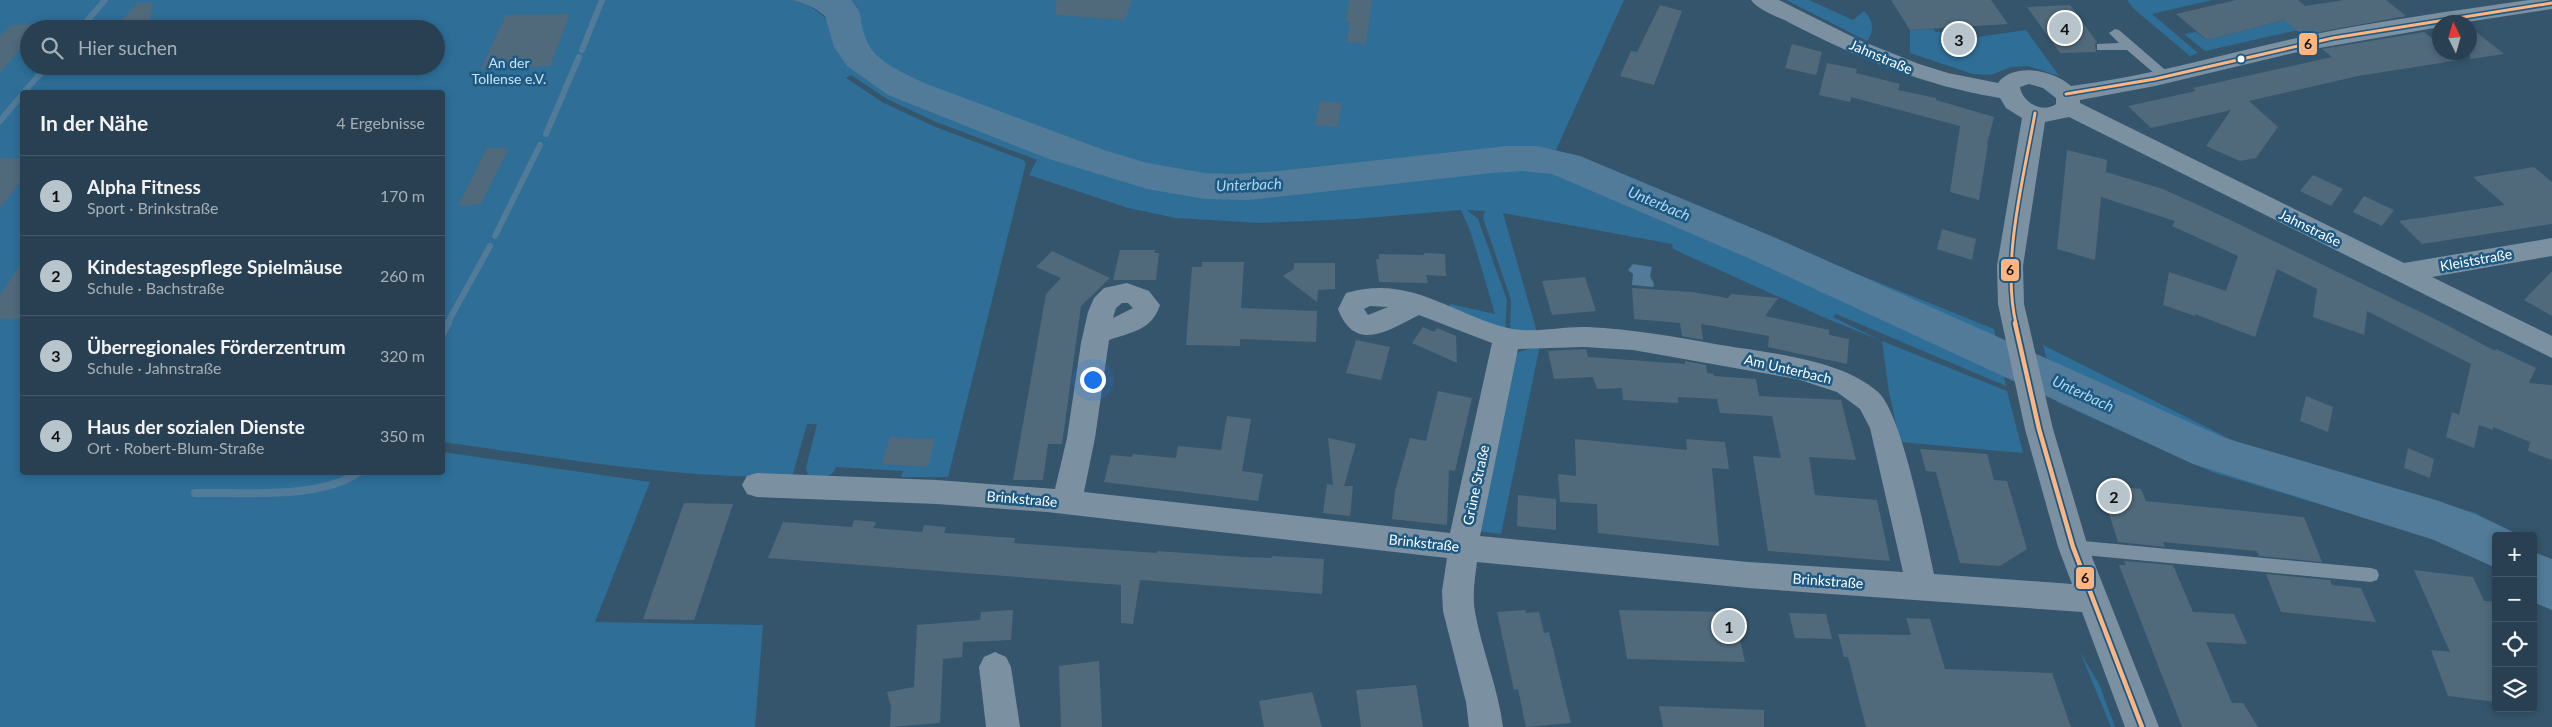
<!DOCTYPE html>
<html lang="de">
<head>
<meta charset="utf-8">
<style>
	:root { --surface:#284051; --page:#344b5b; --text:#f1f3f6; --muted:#a5afb7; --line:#445968; --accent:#b8c4cc }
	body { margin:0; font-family:Lato,sans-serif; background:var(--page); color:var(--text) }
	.controls { position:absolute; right:15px; bottom:15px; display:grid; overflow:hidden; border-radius:5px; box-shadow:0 2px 8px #0003 }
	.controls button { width:45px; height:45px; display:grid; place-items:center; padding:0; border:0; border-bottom:1px solid var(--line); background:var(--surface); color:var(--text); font:25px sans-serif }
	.compass { position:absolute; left:2432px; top:15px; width:45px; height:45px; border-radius:50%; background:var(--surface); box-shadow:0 2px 8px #0003; rotate:355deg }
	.you { position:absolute; left:1092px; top:379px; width:18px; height:18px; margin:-12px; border:4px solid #fff; border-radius:50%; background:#1a73e8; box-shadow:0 0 0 8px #1a73e833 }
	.badge { display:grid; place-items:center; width:32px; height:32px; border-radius:50%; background:var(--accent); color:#111; font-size:16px; font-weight:700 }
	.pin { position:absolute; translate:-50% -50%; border:2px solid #fff; box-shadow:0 1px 5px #0006 }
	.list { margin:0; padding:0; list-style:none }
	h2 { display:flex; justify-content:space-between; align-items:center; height:65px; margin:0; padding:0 20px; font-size:21px }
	h2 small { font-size:16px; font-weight:400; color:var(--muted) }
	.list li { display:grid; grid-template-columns:32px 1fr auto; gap:15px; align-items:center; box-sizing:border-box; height:80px; padding:0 20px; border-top:1px solid var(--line) }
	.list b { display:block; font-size:19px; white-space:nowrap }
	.list p { margin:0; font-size:16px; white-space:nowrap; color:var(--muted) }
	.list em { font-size:16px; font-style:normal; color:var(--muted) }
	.icon { flex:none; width:28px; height:28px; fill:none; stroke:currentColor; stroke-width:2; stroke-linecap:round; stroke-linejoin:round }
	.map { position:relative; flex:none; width:2552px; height:727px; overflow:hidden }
	.search { position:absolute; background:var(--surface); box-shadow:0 2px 8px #0003; left:20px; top:20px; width:425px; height:55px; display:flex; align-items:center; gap:12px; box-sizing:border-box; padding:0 18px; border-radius:28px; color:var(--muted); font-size:19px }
	.panel { position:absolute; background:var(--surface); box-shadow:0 2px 8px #0003; left:20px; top:90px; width:425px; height:385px; border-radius:5px }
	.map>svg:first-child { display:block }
	.green { fill:#2e6e97; fill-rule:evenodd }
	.water { fill:#517b98 }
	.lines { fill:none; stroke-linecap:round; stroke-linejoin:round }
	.stream-far1 { stroke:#517b98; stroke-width:6 }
	.stream { stroke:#517b98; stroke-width:8 }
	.river { fill:#517b98; fill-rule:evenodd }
	.building { fill:#506a7c }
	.service { fill:#7b91a2; fill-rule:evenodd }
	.minor { fill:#7b91a2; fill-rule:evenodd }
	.bus-1-far1-casing { stroke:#1e5982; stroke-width:6 }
	.bus-1-casing { stroke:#1e5982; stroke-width:8 }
	.bus-1-far1 { stroke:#ffb580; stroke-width:3 }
	.bus-1 { stroke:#ffb580; stroke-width:4.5 }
	.bus-dot { fill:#fff; stroke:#1e5982; stroke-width:2 }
	.labels { text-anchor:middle; stroke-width:5; stroke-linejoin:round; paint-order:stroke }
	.street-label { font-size:14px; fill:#fff; stroke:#1e5982 }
	.park-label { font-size:14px; fill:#c8e5f7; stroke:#1e5982 }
	.water-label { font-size:15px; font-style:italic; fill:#afd7f1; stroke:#1e5982 }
	.line-badge { stroke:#1e5982; stroke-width:2 }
	.pale-badge-label { font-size:14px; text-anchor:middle; font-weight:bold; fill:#111 }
</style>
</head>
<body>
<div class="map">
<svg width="2552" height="727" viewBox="0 0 2552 727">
	<rect width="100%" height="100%" fill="#35556c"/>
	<!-- green -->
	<g class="green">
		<path d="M 0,0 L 791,0 C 819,8 825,15 840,39 L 858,7 L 851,0 L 1624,0 L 1555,152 L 1994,329 L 2006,386 L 1836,314 L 1833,317 L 1882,341 L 2007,391 L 2023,453 L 1900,442 L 1889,392 L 1882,341 L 1830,320 L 1673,249 L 1672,244 L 1503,213 L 1537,332 L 1510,332 L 1511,300 L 1483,218 L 1485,211 L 1467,210 L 1478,219 L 1507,300 L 1505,330 L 1450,309 L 1450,304 L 1495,314 L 1471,233 L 1461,210 L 1355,219 L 1260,223 L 1176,218 L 1128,208 L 1029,175 L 1037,160 L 936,122 L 887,99 L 851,75 L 846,78 L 882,102 L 933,126 L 1023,160 L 1026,163 L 948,477 L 901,477 L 903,471 L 836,467 C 832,480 819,476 808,476 L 806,468 L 817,424 L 807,424 L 792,477 C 675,479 558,458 443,442 L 442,92 L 22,92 L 22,472 L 442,472 L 443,452 L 650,482 L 595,622 L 763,625 L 755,727 L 0,727 ZM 29,29 L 436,29 L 436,66 L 29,66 Z"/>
		<path d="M 1786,0 L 1809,0 L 1853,20 L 1864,11 C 1873,20 1875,31 1867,41 Z"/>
		<path d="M 2127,0 L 2212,0 L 2152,14 L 2198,53 L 2190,56 L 2134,9 Z"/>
		<path d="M 2284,20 L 2337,24 L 2294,31 L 2205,51 L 2184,34 L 2196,32 L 2207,40 Z"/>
		<path d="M 1933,29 L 1936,32 L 1944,32 L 1950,41 L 2026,30 L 2059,76 L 2028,66 L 2011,67 L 1991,75 L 1973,74 L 1910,53 L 1910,30 Z"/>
		<path d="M 1540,345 L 1501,534 L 1478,531 L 1512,357 L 1519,352 Z"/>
		<path d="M 2043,345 L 2252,450 L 2476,513 L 2505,536 L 2496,536 L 2496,567 L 2459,546 L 2212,472 L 2057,402 Z"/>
		<path d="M 2533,557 L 2552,571 L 2552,611 L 2533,594 Z"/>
		<path d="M 2080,652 L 2099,684 L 2115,727 L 2111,727 Z"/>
	</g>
	<!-- water -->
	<g class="water">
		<path d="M 791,0 L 851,0 C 866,15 863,30 851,45 C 834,36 836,27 824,15 C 815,7 803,3 791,0 Z"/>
		<path d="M 1633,264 L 1652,267 L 1650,276 L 1654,284 L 1653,287 L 1632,285 L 1633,274 L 1628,270 Z"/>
	</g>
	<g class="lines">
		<!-- stream-far1 -->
		<g class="stream-far1">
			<path d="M 80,29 L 105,0"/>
			<path d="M 582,50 L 602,0"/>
			<path d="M 24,92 L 47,66"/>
			<path d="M 0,121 L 22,95"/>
			<path d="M 546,134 L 579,57"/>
			<path d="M 495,236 L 540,145"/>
			<path d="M 447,324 L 490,246"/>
		</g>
		<!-- stream -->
		<g class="stream">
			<path d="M 442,334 L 448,323"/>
			<path d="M 195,493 C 242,492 320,500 359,472"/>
		</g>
		<!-- river -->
		<g class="river">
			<path d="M 808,0 L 848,0 C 862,13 861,30 869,45 C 877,62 911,77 927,84 L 1104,150 L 1147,163 L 1205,173 L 1234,174 L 1278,171 L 1507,146 L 1537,146 L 1580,156 L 1776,238 L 2225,438 L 2439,501 L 2480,516 L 2513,532 L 2515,536 L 2496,536 L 2496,568 L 2434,540 L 2193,464 L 1748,258 L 1552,174 L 1522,171 L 1492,173 L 1249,200 L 1205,199 L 1147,189 L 1049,159 L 888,95 L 847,66 L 834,47 L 825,16 L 813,7 Z"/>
			<path d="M 2533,552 L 2552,559 L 2552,610 L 2533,602 Z"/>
		</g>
	</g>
	<!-- building -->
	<g class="building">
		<path d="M 1056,0 L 1132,0 L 1125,20 L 1056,15 Z"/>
		<path d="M 1349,0 L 1372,0 L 1366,44 L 1347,42 L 1350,22 L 1346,22 Z"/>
		<path d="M 1891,0 L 1991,0 L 2008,24 L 1910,30 Z"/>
		<path d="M 2236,0 L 2298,0 L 2305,6 L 2344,0 L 2386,0 L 2406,16 L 2303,35 L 2284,20 L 2207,40 L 2176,14 Z"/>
		<path d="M 138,3 L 153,3 L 148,29 L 113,29 Z"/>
		<path d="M 1660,5 L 1682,11 L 1654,85 L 1620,76 L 1631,51 L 1637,52 Z"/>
		<path d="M 2070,5 L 2097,42 L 2095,44 L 2096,52 L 2060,53 L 2027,7 Z"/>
		<path d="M 570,14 L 550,66 L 481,69 L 506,15 Z"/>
		<path d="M 40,24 L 36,29 L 29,29 L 29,38 L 0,73 L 0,36 L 11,25 Z"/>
		<path d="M 2470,27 L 2504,54 L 2470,59 Z"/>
		<path d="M 2424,32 L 2440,44 L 2440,52 L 2449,52 L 2459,60 L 2358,76 L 2249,101 L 2278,127 L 2256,158 L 2240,161 L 2206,146 L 2231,110 L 2151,128 L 2128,106 L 2196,91 L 2193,88 L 2332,57 L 2322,49 Z"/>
		<path d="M 1792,44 L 1822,52 L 1816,75 L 1785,68 Z"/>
		<path d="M 1827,63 L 1857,69 L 1856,73 L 1900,84 L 1898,90 L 1936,98 L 1936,100 L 1994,117 L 1987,144 L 1988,144 L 1979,200 L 1950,192 L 1960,126 L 1851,97 L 1850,102 L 1819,95 Z"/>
		<path d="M 1320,101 L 1342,103 L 1337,127 L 1315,125 Z"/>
		<path d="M 487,148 L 509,148 L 481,204 L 458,206 Z"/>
		<path d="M 2067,150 L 2107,160 L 2106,172 L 2163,189 L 2222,216 L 2441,322 L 2495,351 L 2496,349 L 2536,368 L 2529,383 L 2552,385 L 2552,460 L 2528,451 L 2530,442 L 2493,427 L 2493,430 L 2479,425 L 2474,448 L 2446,437 L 2452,412 L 2459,415 L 2471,364 L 2367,311 L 2364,335 L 2313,317 L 2317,289 L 2277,269 L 2255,337 L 2195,314 L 2195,316 L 2163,305 L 2169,272 L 2226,291 L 2238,256 L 2172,226 L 2175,221 L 2101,197 L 2095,260 L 2057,249 Z"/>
		<path d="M 0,158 L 22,158 L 22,179 L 0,208 Z"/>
		<path d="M 2534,167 L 2552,182 L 2552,224 L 2422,244 L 2399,221 L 2505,205 L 2473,177 Z"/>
		<path d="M 2313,175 L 2343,189 L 2331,206 L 2300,191 Z"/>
		<path d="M 2364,196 L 2394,210 L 2382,226 L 2353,212 Z"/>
		<path d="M 1942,229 L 1976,239 L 1972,260 L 1937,249 Z"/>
		<path d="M 1120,250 L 1155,250 L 1154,253 L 1159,253 L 1156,280 L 1113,280 Z"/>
		<path d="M 1052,251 L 1110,278 L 1081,306 L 1062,444 L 1048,444 L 1043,480 L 1013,480 L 1046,294 L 1061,278 L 1036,267 Z"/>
		<path d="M 1424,253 L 1445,254 L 1446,276 L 1426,275 L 1428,283 L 1379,282 L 1376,259 L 1379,259 L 1379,254 L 1424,255 Z"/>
		<path d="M 22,262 L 22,319 L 0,319 L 0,295 Z"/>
		<path d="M 1202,262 L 1244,262 L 1241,308 L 1317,311 L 1316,342 L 1240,339 L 1240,346 L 1186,345 L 1192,267 L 1202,267 Z"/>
		<path d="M 1294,263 L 1335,263 L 1335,289 L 1318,290 L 1317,302 L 1283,276 L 1294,269 Z"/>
		<path d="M 2552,271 L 2552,316 L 2524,300 Z"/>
		<path d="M 1585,277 L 1596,311 L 1552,315 L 1542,281 Z"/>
		<path d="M 1632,288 L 1692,292 L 1728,298 L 1731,294 L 1778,298 L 1765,316 L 1829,330 L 1829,335 L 1849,339 L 1847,364 L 1768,347 L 1769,336 L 1701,324 L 1703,340 L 1682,336 L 1680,323 L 1634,319 Z"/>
		<path d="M 1423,327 L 1434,332 L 1437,328 L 1456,336 L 1457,363 L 1412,343 Z"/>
		<path d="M 1356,340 L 1390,347 L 1381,380 L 1346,373 Z"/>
		<path d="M 1586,349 L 1588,357 L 1685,364 L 1685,361 L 1706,365 L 1707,373 L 1714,374 L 1714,376 L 1756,379 L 1759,396 L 1841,400 L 1856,460 L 1809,457 L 1815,495 L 1877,500 L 1890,561 L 1768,551 L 1753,456 L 1781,458 L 1772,416 L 1720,413 L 1717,399 L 1678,397 L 1678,403 L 1623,400 L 1622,388 L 1597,389 L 1593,377 L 1554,379 L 1548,351 Z"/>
		<path d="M 1438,391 L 1472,398 L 1455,471 L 1449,470 L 1447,525 L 1392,519 L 1395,491 L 1410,438 L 1426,441 Z"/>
		<path d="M 2306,396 L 2333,407 L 2328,432 L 2300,421 Z"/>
		<path d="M 1227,416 L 1251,419 L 1242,471 L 1263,474 L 1258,501 L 1104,482 L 1111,455 L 1132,457 L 1133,454 L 1176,458 L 1178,446 L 1221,450 Z"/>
		<path d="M 890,437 L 935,439 L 928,467 L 882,464 Z"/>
		<path d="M 1328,438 L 1356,444 L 1344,486 L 1353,486 L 1350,516 L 1323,513 L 1327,484 L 1333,485 Z"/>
		<path d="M 1575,439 L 1687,450 L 1686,439 L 1725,442 L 1729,469 L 1712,468 L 1719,546 L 1598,533 L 1597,504 L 1560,502 L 1558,474 L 1576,476 Z"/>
		<path d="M 2408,448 L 2434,459 L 2430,478 L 2404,468 Z"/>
		<path d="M 1920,449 L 1987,454 L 1994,480 L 2007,481 L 2027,549 L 2000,566 L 1960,563 L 1936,472 L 1926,471 Z"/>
		<path d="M 2100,485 L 2141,489 L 2146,501 L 2304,517 L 2322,562 L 2259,556 L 2257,551 L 2163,542 L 2165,547 L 2118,542 Z"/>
		<path d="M 1518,495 L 1556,499 L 1556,530 L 1517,526 Z"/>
		<path d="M 684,503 L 733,504 L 694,620 L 643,619 Z"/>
		<path d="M 854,520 L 876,522 L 873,528 L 922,532 L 924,525 L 946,527 L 944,533 L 1015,538 L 1014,543 L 1157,553 L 1157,551 L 1243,557 L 1272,558 L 1272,556 L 1324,559 L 1322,594 L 1140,580 L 1133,624 L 1121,623 L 1121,585 L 768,558 L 783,522 L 852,527 Z"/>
		<path d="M 2124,561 L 2173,565 L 2193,612 L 2234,614 L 2247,644 L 2206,642 L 2232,703 L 2243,703 L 2258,727 L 2182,727 L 2119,565 L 2126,565 Z"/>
		<path d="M 2414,570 L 2473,577 L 2484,601 L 2496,602 L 2496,702 L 2448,696 L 2431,650 L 2450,652 Z"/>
		<path d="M 2266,574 L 2330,580 L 2332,585 L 2361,588 L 2376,622 L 2281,612 Z"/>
		<path d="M 1013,610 L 1011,640 L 963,642 L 962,657 L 943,659 L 940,723 L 890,727 L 891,707 L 887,692 L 914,687 L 917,625 L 980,620 L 981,612 Z"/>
		<path d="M 1525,610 L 1526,613 L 1539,612 L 1544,633 L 1549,632 L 1571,723 L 1526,727 L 1518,689 L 1514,690 L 1497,612 Z"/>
		<path d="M 1619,610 L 1734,612 L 1745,662 L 1627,659 Z"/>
		<path d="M 1789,613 L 1826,614 L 1832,639 L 1795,638 Z"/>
		<path d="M 1906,618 L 1930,619 L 1945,669 L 2052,673 L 2071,727 L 1866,727 L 1848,657 L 1844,657 L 1838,634 L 1911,635 Z"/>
		<path d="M 1099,661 L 1102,727 L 1061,727 L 1059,666 Z"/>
		<path d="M 1416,685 L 1423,727 L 1361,727 L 1356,690 Z"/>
		<path d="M 1312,692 L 1322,727 L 1264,727 L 1259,701 Z"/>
		<path d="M 1659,706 L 1764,710 L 1764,727 L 1663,727 Z"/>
	</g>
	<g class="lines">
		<!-- service -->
		<g class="service">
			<path d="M 2115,29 L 2119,30 L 2170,74 L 2172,77 L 2170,80 L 2162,80 L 2127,50 L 2097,50 L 2097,44 L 2119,43 L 2109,33 Z"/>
			<path d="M 2073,540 L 2371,568 L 2377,570 L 2379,575 L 2377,580 L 2371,582 L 2073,554 L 2067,552 L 2065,547 L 2067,542 Z"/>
		</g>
		<!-- minor -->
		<g class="minor">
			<path d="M 1751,0 L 1779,0 L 1859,40 L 1919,64 L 1948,73 L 1998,83 C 2013,62 2054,70 2071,86 C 2149,76 2224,54 2301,37 C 2376,21 2453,11 2529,0 L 2552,0 L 2552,9 L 2467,22 L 2440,22 L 2440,27 L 2302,51 L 2155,86 L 2080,100 L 2080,103 L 2404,263 L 2552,238 L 2552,256 L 2432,277 L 2552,336 L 2552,358 L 2069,117 L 2045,122 L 2023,266 L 2024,304 L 2053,429 L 2088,547 L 2159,727 L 2125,727 L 2082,612 L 1748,588 L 1477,562 C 1475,578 1472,595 1475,612 C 1482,651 1498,687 1503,727 L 1469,727 L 1466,702 L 1443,611 L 1442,591 L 1447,558 L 1047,512 L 937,504 L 757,497 L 747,494 L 742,485 L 747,476 L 757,473 L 937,480 L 1055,489 L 1067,438 L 1081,343 L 1088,312 L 1094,298 L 1104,288 L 1127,283 L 1149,291 L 1160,305 C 1152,330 1132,332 1109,340 L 1095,438 L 1084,492 L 1450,533 L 1492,343 L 1419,315 C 1389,330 1355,354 1338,309 L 1346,293 C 1409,274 1450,313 1508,328 C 1533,334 1561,326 1587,327 C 1632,329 1676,337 1721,345 C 1769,353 1841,359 1878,392 C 1902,413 1926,538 1934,574 L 2072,584 L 2058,547 L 2025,429 L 1998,304 L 1997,266 L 2022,118 L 2006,108 L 2000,98 C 1925,86 1858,58 1790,23 C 1779,17 1759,11 1751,0 ZM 2029,84 L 2043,88 L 2056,98 L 2056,104 C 2042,114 2022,102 2020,87 ZM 1122,303 L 1128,303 L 1133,308 L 1113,318 L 1116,308 ZM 1370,306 L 1388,307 L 1368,315 L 1364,309 ZM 1584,347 L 1633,350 L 1797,379 L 1837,392 L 1860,409 L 1870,428 L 1903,572 L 1748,562 L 1480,536 L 1518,349 Z"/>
			<path d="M 995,652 L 1006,657 L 1011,667 L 1020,727 L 986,727 L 979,667 L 984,657 Z"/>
		</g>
		<defs>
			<g id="bus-1-far1">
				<path d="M 2066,94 L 2155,79 L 2333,38 L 2552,3"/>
				<path d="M 2016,324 C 2001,261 2024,177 2035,113"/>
			</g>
			<path id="bus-1" d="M 2015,323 L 2039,429 L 2073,547 L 2142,727"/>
		</defs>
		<!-- bus-1-far1 casing -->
		<use href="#bus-1-far1" class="bus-1-far1-casing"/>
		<!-- bus-1 casing -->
		<use href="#bus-1" class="bus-1-casing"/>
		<!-- bus-1-far1 -->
		<use href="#bus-1-far1" class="bus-1-far1"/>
		<!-- bus-1 -->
		<use href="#bus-1" class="bus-1"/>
	</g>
	<!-- markers -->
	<circle class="bus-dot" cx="2241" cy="59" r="4.5"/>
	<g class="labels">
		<!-- street labels -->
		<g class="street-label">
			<text transform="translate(1881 57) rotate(23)" y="5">Jahnstraße</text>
			<text transform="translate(2310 228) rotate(26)" y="5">Jahnstraße</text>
			<text transform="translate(2476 260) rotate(-10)" y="5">Kleiststraße</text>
			<text transform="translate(1788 369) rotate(13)" y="5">Am Unterbach</text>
			<text transform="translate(1476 485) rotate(-78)" y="5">Grüne Straße</text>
			<text transform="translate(1022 499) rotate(5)" y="5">Brinkstraße</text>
			<text transform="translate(1424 543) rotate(6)" y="5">Brinkstraße</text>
			<text transform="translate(1828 581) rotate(4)" y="5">Brinkstraße</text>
		</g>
		<!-- park labels -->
		<g class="park-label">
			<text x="509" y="68">An der<tspan x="509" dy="16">Tollense e.V.</tspan></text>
		</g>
		<!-- water labels -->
		<g class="water-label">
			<text transform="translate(1249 185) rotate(-2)" y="5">Unterbach</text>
			<text transform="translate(1659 204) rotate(23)" y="5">Unterbach</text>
			<text transform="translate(2083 394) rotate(25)" y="5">Unterbach</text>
		</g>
	</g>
	<g class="line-badge">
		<rect x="2298" y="32" width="20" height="24" rx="5" fill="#ffb580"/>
		<rect x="2000" y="258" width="20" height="24" rx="5" fill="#ffb580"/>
		<rect x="2075" y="566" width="20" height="24" rx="5" fill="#ffb580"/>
	</g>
	<g class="pale-badge-label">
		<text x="2308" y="49">6</text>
		<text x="2010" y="275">6</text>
		<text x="2085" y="583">6</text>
	</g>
</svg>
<div class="controls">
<button>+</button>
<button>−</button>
<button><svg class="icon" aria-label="locate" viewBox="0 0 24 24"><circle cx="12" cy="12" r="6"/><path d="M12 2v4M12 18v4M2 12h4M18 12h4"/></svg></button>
<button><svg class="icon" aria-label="layers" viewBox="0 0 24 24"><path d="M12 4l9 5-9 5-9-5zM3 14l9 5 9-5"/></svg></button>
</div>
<svg class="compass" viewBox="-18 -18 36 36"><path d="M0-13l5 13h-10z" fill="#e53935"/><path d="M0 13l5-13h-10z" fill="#a5afb7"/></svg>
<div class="you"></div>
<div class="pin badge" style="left:1729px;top:626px">1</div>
<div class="pin badge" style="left:2114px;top:496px">2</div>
<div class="pin badge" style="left:1959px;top:39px">3</div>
<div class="pin badge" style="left:2065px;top:28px">4</div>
<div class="search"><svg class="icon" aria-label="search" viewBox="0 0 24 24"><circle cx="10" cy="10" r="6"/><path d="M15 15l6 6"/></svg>Hier suchen</div>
<section class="panel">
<h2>In der Nähe<small>4 Ergebnisse</small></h2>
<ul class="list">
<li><span class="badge">1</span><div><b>Alpha Fitness</b><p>Sport · Brinkstraße</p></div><em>170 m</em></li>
<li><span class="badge">2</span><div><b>Kindestagespflege Spielmäuse</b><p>Schule · Bachstraße</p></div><em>260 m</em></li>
<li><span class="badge">3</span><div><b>Überregionales Förderzentrum</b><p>Schule · Jahnstraße</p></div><em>320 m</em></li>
<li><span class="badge">4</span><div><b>Haus der sozialen Dienste</b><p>Ort · Robert-Blum-Straße</p></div><em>350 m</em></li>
</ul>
</section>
</div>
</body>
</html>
